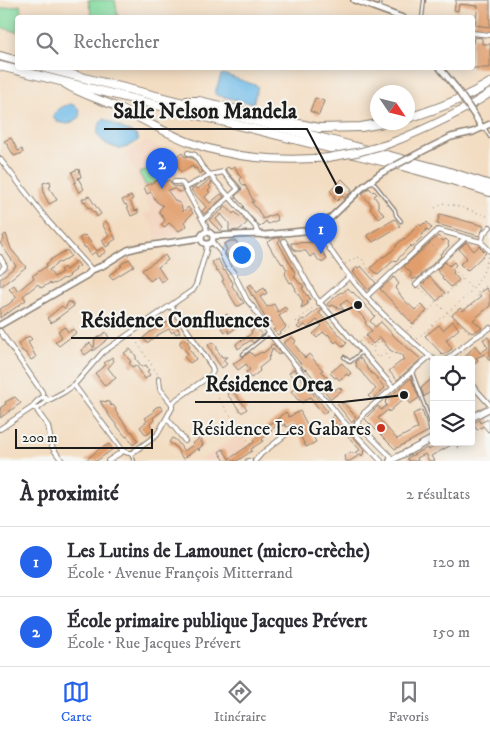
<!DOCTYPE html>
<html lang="fr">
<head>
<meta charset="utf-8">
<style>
	:root { --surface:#fff; --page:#f7f7f7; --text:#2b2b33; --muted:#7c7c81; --line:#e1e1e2; --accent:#2563eb }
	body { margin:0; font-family:"IM FELL DW Pica",serif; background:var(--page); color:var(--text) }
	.controls { position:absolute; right:15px; bottom:15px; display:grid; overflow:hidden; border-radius:5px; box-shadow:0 2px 12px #0003 }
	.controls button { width:45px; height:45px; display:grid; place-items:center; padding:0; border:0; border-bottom:1px solid var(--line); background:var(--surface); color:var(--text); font:25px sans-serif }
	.compass { position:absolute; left:370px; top:85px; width:45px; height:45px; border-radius:50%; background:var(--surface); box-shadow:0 2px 12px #0003; rotate:125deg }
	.scale { position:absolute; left:15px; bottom:12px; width:138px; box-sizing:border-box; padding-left:5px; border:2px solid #1c1c1c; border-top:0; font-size:14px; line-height:18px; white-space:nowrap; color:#1c1c1c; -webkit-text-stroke:4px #f6f6f2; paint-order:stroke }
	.you { position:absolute; left:241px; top:254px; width:18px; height:18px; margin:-12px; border:4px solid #fff; border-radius:50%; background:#1a73e8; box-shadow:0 0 0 8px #1a73e833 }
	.badge { display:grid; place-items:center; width:32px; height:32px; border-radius:50%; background:var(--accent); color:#fff; font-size:16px; font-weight:700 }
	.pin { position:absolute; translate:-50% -41px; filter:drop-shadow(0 1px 2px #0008) }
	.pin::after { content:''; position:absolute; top:26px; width:18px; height:15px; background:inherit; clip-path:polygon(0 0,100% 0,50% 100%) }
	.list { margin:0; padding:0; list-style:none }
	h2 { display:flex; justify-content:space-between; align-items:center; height:65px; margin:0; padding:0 20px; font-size:21px }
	h2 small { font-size:16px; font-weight:400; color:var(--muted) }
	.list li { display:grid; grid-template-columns:32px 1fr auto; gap:15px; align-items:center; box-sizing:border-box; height:70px; padding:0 20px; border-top:1px solid var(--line) }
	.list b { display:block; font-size:19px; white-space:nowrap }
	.list p { margin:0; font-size:16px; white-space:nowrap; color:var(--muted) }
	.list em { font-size:16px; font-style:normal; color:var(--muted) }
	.icon { flex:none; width:28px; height:28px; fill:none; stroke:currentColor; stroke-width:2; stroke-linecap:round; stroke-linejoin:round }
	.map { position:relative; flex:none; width:490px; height:461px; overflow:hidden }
	.search { position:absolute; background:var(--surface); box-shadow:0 2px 12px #0003; left:15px; right:15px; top:15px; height:55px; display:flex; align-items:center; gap:12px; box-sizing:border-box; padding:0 18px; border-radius:5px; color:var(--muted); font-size:19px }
	.sheet { height:205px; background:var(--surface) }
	nav { display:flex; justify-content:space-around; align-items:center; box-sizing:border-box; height:70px; border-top:1px solid var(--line); background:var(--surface); font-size:14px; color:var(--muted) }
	nav a { display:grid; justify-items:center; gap:2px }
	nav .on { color:var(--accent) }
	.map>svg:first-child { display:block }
	.built { fill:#f3d4bf }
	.green { fill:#81d99d; stroke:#4e7a5c }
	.water { fill:#6fbbe8; stroke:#466c82 }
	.building { fill:#e19e6c }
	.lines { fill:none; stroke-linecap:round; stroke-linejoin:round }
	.service-casing { stroke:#887c6f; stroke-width:4.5 }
	.minor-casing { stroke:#887c6f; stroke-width:6 }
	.tertiary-casing { stroke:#887c6f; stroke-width:8 }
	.secondary-casing { stroke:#887c6f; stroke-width:8 }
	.trunk-casing { stroke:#887c6f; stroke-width:9 }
	.motorway-casing { stroke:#887c6f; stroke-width:10 }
	.path { stroke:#887c6f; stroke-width:1; stroke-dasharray:1 4; stroke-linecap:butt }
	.service { stroke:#fff; stroke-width:2 }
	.minor { stroke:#fff; stroke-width:4 }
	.tertiary { stroke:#fff; stroke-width:5 }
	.secondary { stroke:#fff; stroke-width:5.5 }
	.trunk { stroke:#fff; stroke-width:7 }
	.motorway { stroke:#fff; stroke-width:8 }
	.tertiary-bridge-casing { stroke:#887c6f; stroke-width:8; stroke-linecap:butt }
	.trunk-bridge-casing { stroke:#887c6f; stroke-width:9; stroke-linecap:butt }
	.tertiary-bridge { stroke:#fff; stroke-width:5 }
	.trunk-bridge { stroke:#fff; stroke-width:7 }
	.poi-dot { fill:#c8321e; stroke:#f6f6f2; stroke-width:2 }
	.labels { text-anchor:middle; stroke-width:4; stroke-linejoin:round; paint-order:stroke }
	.poi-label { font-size:20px; fill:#1c1c1c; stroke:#f6f6f2; text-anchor:end }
	.leader { fill:none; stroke:#1c1c1c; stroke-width:2 }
	.callout-dot { fill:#1c1c1c; stroke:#f6f6f2; stroke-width:2 }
	.callout-label { font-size:21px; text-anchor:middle; font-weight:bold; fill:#1c1c1c; stroke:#f6f6f2; stroke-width:4; stroke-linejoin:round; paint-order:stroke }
</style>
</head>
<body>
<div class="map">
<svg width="490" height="461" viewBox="0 0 490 461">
	<rect width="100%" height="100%" fill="#f6f6f2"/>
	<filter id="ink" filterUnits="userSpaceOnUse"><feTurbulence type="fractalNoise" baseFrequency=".02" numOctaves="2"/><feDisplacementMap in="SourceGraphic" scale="10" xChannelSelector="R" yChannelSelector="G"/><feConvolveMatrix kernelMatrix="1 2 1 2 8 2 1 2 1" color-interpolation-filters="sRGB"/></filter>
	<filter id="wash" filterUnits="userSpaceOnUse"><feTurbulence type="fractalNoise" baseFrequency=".0096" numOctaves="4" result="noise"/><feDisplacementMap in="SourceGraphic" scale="20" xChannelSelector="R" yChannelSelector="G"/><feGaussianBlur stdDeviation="1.12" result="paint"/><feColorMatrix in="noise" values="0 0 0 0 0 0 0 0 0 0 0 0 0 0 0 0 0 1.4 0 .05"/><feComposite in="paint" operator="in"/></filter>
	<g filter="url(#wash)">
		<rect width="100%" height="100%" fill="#f3ddc2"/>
		<!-- built -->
		<g class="built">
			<path d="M 147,141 L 166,151 L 178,174 L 169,180 L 173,186 L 181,187 L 188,201 L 186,204 L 193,213 L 184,222 L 186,226 L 174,235 L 169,237 L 155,239 L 154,227 L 144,215 L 151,210 L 126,153 Z"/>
			<path d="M 241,433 L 253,452 L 239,461 L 199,461 Z"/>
		</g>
		<!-- green -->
		<g class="green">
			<path d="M 88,0 L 115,0 L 118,17 L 80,17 L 92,16 Z"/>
			<path d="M 20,5 L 23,17 L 18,18 L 17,32 L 0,27 L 0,9 Z"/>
			<path d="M 164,161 L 171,174 L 146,186 L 139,173 Z"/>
		</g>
		<!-- water -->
		<g class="water">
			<path d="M 223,74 L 258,86 L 253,103 L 250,103 L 216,95 L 215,93 L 221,75 Z"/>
			<path d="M 71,104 C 79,107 81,110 79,118 L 68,124 C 62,123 55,123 53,116 C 56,110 64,105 71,104 Z"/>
			<path d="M 104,119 L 136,135 L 138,137 L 138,140 C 135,143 129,147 124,148 C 114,150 100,142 97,133 L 101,121 Z"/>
		</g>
		<g id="blocks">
			<!-- building -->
			<g class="building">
				<path d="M 456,0 L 490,0 L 490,27 L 475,25 L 478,6 L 459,4 L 458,11 L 454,10 Z"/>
				<path d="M 474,37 L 482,38 L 482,44 L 490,44 L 490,68 L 472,68 L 472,43 L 473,43 Z"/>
				<path d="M 315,98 L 324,101 L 319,115 L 310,111 Z"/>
				<path d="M 11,138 L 18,151 L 22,149 L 23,153 L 14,156 L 7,144 L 6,144 L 4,141 Z"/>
				<path d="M 182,153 L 185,157 L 187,156 L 190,158 L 193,158 L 203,172 L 199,174 L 196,168 L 194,169 L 193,166 L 181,172 L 177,165 L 174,166 L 170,159 Z"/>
				<path d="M 235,166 L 238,173 L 238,174 L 241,177 L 240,181 L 244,186 L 245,185 L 254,202 L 251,202 L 258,210 L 263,219 L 275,214 L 278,220 L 268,224 L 266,221 L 260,227 L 243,207 L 244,206 L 236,198 L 236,197 L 235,196 L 241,191 L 242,188 L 225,169 L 228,167 L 230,169 Z"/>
				<path d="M 79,169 L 81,177 L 78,178 L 84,189 L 79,193 L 74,183 L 76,182 L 72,173 L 73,171 Z"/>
				<path d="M 162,178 L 164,182 L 169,180 L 173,186 L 180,187 L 183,191 L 180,192 L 178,192 L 174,188 L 174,189 L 167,190 L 176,202 L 178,202 L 181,205 L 183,212 L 188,207 L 193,213 L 184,222 L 187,226 L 179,231 L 169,223 L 164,228 L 161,225 L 165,220 L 159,212 L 160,209 L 163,206 L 156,201 L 151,192 L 147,194 L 144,187 Z"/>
				<path d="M 342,179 L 352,189 L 350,193 L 344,198 L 342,196 L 337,201 L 333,197 L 335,196 L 330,191 Z"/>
				<path d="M 209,180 L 212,183 L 209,186 L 211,188 L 208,191 L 210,192 L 205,197 L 210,203 L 221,194 L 224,197 L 204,214 L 202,211 L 206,207 L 191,190 L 195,187 L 198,189 Z"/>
				<path d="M 50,181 L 51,186 L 49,187 L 57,200 L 49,204 L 44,194 L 43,183 Z"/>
				<path d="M 369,188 L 373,192 L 374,191 L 377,194 L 374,196 L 378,202 L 378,205 L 379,206 L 378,207 L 384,215 L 379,219 L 370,208 L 372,206 L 362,194 Z"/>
				<path d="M 89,196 L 101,214 L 97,217 L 94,211 L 93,212 L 90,207 L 88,208 L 85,201 L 84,202 L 82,199 Z"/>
				<path d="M 131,196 L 133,199 L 130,201 L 135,211 L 138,210 L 138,213 L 131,216 L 126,204 L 125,205 L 122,200 Z"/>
				<path d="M 225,205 L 233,214 L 235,212 L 241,218 L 242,217 L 247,223 L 239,230 L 229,231 L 229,223 L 221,214 L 216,219 L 223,228 L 220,231 L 209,220 L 222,210 L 223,210 L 222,209 Z"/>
				<path d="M 440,214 L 484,226 L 483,229 L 479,236 L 437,224 Z"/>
				<path d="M 395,219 L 400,226 L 373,242 L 367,235 Z"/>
				<path d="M 106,221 L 111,228 L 110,229 L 116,239 L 110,243 L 111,244 L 106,247 L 102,240 L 109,236 L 102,224 Z"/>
				<path d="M 427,222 L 432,228 L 429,231 L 427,229 L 421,236 L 422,237 L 412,247 L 411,245 L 409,247 L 396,261 L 395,260 L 392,262 L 378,275 L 371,268 L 383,256 L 384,257 L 390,252 L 391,252 L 397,246 L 396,245 L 404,238 L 405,239 L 419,224 L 421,226 L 424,223 L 425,224 Z"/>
				<path d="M 6,234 L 11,249 L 26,267 L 0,287 L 0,279 L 16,266 L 0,243 L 4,240 L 3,236 Z"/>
				<path d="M 85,235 L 97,251 L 103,247 L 106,252 L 98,257 L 95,252 L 91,255 L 86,247 L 85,248 L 79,238 Z"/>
				<path d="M 438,236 L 443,241 L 446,239 L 449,242 L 448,244 L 449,246 L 440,255 L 441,256 L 417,279 L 415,278 L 413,280 L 410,276 L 411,275 L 411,273 L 404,266 Z"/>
				<path d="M 276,238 L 280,238 L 280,240 L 278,242 L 296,274 L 294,276 L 300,284 L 301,283 L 304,287 L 302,288 L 307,296 L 308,295 L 310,299 L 307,301 L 308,304 L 301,308 L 303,302 L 295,289 L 296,289 L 292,282 L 290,283 L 285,274 L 286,273 L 285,271 L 287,270 L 283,263 L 282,264 L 276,255 L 275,256 L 267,242 Z"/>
				<path d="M 230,241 L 236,241 L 244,257 L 236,262 L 232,255 L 228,258 L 225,252 L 227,250 L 224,244 Z"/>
				<path d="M 316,242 L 327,259 L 322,263 L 321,261 L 320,262 L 314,254 L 310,257 L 306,251 L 295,251 L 295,249 L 293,249 L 291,245 L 291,243 Z"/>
				<path d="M 466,242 L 474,251 L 479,246 L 486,253 L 467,271 L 460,264 L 467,258 L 459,249 Z"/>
				<path d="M 67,250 L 71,256 L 60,263 L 59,262 L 49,270 L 54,277 L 62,272 L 60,270 L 64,267 L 66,270 L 74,264 L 73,263 L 76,261 L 80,266 L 75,269 L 76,270 L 69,275 L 70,276 L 66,279 L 65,278 L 62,279 L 55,284 L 54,283 L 51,285 L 50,283 L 41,288 L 38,284 L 23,296 L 26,300 L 8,313 L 8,312 L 0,318 L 0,309 L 5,306 L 6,306 L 9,304 L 17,297 L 9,289 L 14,285 L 18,291 L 34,278 L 32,276 L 47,266 L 46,264 L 51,261 L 50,260 Z"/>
				<path d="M 165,255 L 168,260 L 158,267 L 166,279 L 161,282 L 157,276 L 150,281 L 142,270 Z"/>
				<path d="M 129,259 L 134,266 L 113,279 L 109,275 L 122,266 L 120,265 Z"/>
				<path d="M 218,259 L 224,271 L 225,270 L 233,283 L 232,286 L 244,303 L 239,306 L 237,306 L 233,300 L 222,281 L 224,280 L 218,271 L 217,272 L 212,262 Z"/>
				<path d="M 445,262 L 449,266 L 454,262 L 456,265 L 452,269 L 454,272 L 453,273 L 459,280 L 451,287 L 442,278 L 443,277 L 437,270 Z"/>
				<path d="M 361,266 L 376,283 L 368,290 L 353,272 L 355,271 L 354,270 L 357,267 L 358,268 Z"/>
				<path d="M 394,277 L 399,284 L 395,288 L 404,300 L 415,310 L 421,304 L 427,311 L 413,324 L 380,289 Z"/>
				<path d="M 430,277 L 445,293 L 437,301 L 422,285 Z"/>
				<path d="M 251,284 L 256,293 L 264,288 L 267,293 L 260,297 L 267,307 L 274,304 L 278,312 L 285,307 L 287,310 L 279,316 L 286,327 L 278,335 L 273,330 L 276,328 L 271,322 L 268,323 L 253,295 L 252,296 L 247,286 Z"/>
				<path d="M 348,288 L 352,293 L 353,292 L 375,316 L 370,321 L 375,327 L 381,322 L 397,339 L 421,359 L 397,380 L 389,371 L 404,359 L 402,357 L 404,356 L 395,353 L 390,350 L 380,337 L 373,344 L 366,336 L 372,331 L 365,323 L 366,322 L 364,318 L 347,300 L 340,305 L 345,311 L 332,305 L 330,307 L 327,304 L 341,292 L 342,293 Z"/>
				<path d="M 486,288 L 490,293 L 490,306 L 473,320 L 482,328 L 472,333 L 452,315 L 460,308 L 463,311 L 481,297 L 478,294 Z"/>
				<path d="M 68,302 L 71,302 L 74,306 L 51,323 L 47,318 L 62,306 L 65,309 Z"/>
				<path d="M 319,308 L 322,310 L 319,313 L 347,343 L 343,347 L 337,341 L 335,343 L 328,334 L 326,335 L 323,332 L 317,338 L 313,334 L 322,326 L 317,320 L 308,328 L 305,325 L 299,329 L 297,327 L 300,324 L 299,322 L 303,319 L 305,320 Z"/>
				<path d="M 227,314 L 239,326 L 229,333 L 228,330 L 225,332 L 217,323 L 221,320 L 220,319 Z"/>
				<path d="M 170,321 L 171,322 L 173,321 L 180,332 L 176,334 L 174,331 L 172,333 L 169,329 L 159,334 L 147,343 L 143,338 L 154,329 Z"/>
				<path d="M 453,321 L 459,329 L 446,340 L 452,348 L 451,349 L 452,349 L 443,355 L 425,336 L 439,325 L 443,330 Z"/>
				<path d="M 65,327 L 68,332 L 74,329 L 76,333 L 59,346 L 55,342 L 62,337 L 58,331 Z"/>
				<path d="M 256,328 L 262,335 L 253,343 L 251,340 L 238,349 L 236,344 L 241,340 L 242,341 L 252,333 L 251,331 Z"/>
				<path d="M 106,332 L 109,338 L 93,351 L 93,349 L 85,355 L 81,350 L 90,343 L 94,348 L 95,339 Z"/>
				<path d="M 29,336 L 32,339 L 28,342 L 36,357 L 31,360 L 26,353 L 25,353 L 23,351 L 22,351 L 18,344 Z"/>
				<path d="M 292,337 L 296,341 L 294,344 L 305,358 L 309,354 L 320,367 L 323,370 L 321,371 L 328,378 L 325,381 L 332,389 L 333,388 L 335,390 L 339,387 L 342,390 L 331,399 L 306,369 L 305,370 L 301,366 L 302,365 L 283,343 Z"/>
				<path d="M 488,337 L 490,340 L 490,361 L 485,354 L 476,358 L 478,360 L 475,364 L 471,360 L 468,360 L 465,357 L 475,345 L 480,353 L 488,348 L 483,339 Z"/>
				<path d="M 183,339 L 187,341 L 190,347 L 189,348 L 196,359 L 190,363 L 184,357 L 188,354 L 180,344 L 180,342 Z"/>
				<path d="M 212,342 L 216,345 L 217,347 L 217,350 L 222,357 L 227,357 L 223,360 L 227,364 L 222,368 L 217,361 L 208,345 Z"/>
				<path d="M 273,344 L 281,353 L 278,355 L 272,348 L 270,356 L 268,358 L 269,360 L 259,368 L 260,371 L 251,378 L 246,372 L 250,370 L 246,364 L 238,370 L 233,364 L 250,352 L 254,356 L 262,352 L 263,353 L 271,347 L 270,346 Z"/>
				<path d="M 130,349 L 136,356 L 136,359 L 142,367 L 146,365 L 149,370 L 147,371 L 150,375 L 145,379 L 136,365 L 132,367 L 129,363 L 131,362 L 124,353 Z"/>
				<path d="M 112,357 L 114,361 L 108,368 L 116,378 L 105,386 L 95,373 L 106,365 L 104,363 Z"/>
				<path d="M 360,358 L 367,367 L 366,367 L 372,374 L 373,374 L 376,377 L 385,388 L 372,400 L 368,396 L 376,389 L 356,366 L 357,365 L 355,362 Z"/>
				<path d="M 342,363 L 351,373 L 348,376 L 347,374 L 339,380 L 337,377 L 335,378 L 330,373 Z"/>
				<path d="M 294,369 L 327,411 L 323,414 L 310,397 L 302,403 L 300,400 L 298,400 L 297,399 L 291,391 L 300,385 L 289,373 Z"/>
				<path d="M 434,377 L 434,388 L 424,397 L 421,388 Z"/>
				<path d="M 411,378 L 419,398 L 410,404 L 407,396 L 389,412 L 388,410 L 378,418 L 397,439 L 418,428 L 413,414 L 422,410 L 429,431 L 395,449 L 365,419 L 378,406 L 381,410 L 387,405 L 385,403 L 386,402 L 385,401 Z"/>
				<path d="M 232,390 L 247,409 L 243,412 L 241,412 L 227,394 Z"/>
				<path d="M 15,397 L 21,403 L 0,418 L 0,410 L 1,409 L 0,408 L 6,404 L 5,402 Z"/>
				<path d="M 100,401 L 109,402 L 111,406 L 113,405 L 116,409 L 115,410 L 118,415 L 131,432 L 132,431 L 138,441 L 133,445 L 127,436 L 126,437 L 110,417 Z"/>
				<path d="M 340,402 L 342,404 L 344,403 L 356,417 L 352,423 L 337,404 Z"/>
				<path d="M 160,406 L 163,410 L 153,418 L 154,420 L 150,424 L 153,430 L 146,435 L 140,427 L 147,421 L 145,418 L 154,412 L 153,410 L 156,407 L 157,407 Z"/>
				<path d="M 300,411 L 316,442 L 306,447 L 294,424 L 286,427 L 285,424 L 280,427 L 279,424 L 271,430 L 272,431 L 262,439 L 263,441 L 251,449 L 252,451 L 237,461 L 225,461 L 219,452 L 223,449 L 229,459 L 254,442 L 253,440 L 261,433 L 260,432 L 267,427 L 266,426 L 280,417 L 280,416 L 286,412 L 289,417 Z"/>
				<path d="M 334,415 L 365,450 L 363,452 L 364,453 L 362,456 L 361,454 L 350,461 L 346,461 L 344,456 L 351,452 L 353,454 L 360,450 L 338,425 L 338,426 L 330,419 Z"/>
				<path d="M 490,418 L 490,431 L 488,432 L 483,426 L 477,430 L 475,427 L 471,429 L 471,424 L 479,420 L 480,423 Z"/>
				<path d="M 172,438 L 176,440 L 184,451 L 193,445 L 192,444 L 200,438 L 203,445 L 200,447 L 199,451 L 198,448 L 183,459 L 175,446 L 170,443 L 169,442 Z"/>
				<path d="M 437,442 L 469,442 L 458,448 L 455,443 L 431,456 L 434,461 L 429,461 L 425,454 L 417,458 L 418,461 L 409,461 L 407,458 L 427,448 L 428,450 L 438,445 Z"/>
				<path d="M 109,444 L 113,449 L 109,452 L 96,461 L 85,461 L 98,450 Z"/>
			</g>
		</g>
	</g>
	<g filter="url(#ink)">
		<use href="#blocks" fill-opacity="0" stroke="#887c6f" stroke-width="1"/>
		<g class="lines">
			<defs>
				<g id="service">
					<path d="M 379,9 L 381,0"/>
					<path d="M 422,18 L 424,0"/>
					<path d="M 485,129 L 490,137"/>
					<path d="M 373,182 L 395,210 L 396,215 L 401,221"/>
					<path d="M 243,354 L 269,333"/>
					<path d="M 344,357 L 350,362 L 362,352"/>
					<path d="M 412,372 L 434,431"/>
					<path d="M 131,454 L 134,461"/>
				</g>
				<g id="minor">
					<path d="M 472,33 L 490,35"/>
					<path d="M 188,153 L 195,155 L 201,165 L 210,175 L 223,172 L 238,189 L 203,220"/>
					<path d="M 0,159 L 48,221 L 92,270"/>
					<path d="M 174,182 L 180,182 L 183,184 L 206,226 L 207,232"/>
					<path d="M 185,188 L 210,175 L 255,226 L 258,234"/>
					<path d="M 320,234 C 345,274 375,310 411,340 C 419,347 426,354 435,360"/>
					<path d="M 284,241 L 316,298 L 393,387"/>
					<path d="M 212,242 L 220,251 L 227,265 L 233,272 L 247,300 L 253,307 L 269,333 L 321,396 L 327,401 L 341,419 L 381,461"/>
					<path d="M 481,242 L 484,233 L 490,227"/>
					<path d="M 0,257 L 5,266 L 0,271"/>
					<path d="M 416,285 L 465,238"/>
					<path d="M 366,297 L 438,230 L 481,242 L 490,251"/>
					<path d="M 319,303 L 349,277"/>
					<path d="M 0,331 L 42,392 L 43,396"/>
					<path d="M 446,360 L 474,338 L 490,328"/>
					<path d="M 159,379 L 160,389 L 172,404"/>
					<path d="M 471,384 L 490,405"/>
					<path d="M 74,385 L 123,451 L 108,461"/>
					<path d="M 47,400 L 51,399 L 64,392 L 74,385 L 103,352 L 193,290 L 196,285 L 206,251 L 207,244"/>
					<path d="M 37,409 L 47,401 L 45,397 C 41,397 34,403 33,407 L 34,408 L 37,409 L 38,412 L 48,426 L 52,447 L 62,461"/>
					<path d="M 167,418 L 185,441"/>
					<path d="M 357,423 L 389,455 L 392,461"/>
					<path d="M 0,429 L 33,407"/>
					<path d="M 353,431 L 364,413 L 430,356"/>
					<path d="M 123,451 L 128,453 L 132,453 L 157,435 L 172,408 L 172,404 L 177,399 L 211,375 L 213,371 L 212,367 L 171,306"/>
					<path d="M 248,461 L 250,461"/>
					<path d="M 255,461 L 261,454 L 284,436"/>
				</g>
				<g id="tertiary">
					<path d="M 354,0 L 403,18"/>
					<path d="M 440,68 L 456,88"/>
					<path d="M 475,116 L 482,128"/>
					<path d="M 421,152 L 451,137 L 473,132 L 490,124"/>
					<circle cx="317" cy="230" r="4.5"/>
					<path d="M 321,227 L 364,186 L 381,173"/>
					<circle cx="207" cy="238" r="6"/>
					<path d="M 213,236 L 258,234 L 265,235 L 313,230"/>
					<path d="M 0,325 L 87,275 L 92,270 L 102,266 L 128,250 L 140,247 L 201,238"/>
				</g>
				<g id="secondary">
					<path d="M 471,418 L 490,408"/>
					<path d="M 390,461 L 434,438"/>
				</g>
				<g id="trunk">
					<path d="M 65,84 C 82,95 103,100 121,109 C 144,120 166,133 189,142 C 233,159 279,161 325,158"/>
					<path d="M 388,144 C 424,130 459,114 490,93"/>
				</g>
				<g id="motorway">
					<path d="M 0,56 L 18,61"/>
					<path d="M 0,66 L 402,166 L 442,177 L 490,192"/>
					<path d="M 45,68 L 318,137 L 443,170 L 490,185"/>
					<path d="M 187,101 L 199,101 L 294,123 L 319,128 L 361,127 L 389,122"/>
					<path d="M 408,118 C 437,109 464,99 490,83"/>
				</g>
			</defs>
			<!-- service casing -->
			<use href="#service" class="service-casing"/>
			<!-- minor casing -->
			<use href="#minor" class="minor-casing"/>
			<!-- tertiary casing -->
			<use href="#tertiary" class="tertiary-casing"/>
			<!-- secondary casing -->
			<use href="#secondary" class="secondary-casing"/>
			<!-- trunk casing -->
			<use href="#trunk" class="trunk-casing"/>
			<!-- motorway casing -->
			<use href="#motorway" class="motorway-casing"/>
			<!-- path -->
			<g class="path">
				<path d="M 435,208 L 440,206 L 442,203 C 458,205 474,212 490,217"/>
				<path d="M 429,242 L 442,256"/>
				<path d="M 446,261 L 472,289"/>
				<path d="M 345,264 L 357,257 C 366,259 365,265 370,272 C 372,275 376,278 378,281"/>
				<path d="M 401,271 L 413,282"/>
				<path d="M 490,283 L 476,294 L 490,310"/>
				<path d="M 420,288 L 471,334"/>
				<path d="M 407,331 L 462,279"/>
				<path d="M 132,335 L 159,376"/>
				<path d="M 277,338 L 316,305"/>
				<path d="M 417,339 C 427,330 437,321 447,313 C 468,295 484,283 488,254"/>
				<path d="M 359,342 L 382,320"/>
				<path d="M 366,343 L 368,345 L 373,346"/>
				<path d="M 385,353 L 380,357 L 376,356 L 373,351 L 374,346 L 381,341 L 386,348 C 383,353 387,357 391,361"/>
				<path d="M 207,382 L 256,452"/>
			</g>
			<!-- service -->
			<use href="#service" class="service"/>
			<!-- minor -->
			<use href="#minor" class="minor"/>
			<!-- tertiary -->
			<use href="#tertiary" class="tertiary"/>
			<!-- secondary -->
			<use href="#secondary" class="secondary"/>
			<!-- trunk -->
			<use href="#trunk" class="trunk"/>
			<!-- motorway -->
			<use href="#motorway" class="motorway"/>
			<defs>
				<g id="tertiary-bridge">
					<path d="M 456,88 L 475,116"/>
					<path d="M 381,173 L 421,152"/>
				</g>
				<path id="trunk-bridge" d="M 325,158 L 359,152 L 388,144"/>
			</defs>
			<!-- tertiary-bridge casing -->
			<use href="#tertiary-bridge" class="tertiary-bridge-casing"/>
			<!-- trunk-bridge casing -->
			<use href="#trunk-bridge" class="trunk-bridge-casing"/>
			<!-- tertiary-bridge -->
			<use href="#tertiary-bridge" class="tertiary-bridge"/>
			<!-- trunk-bridge -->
			<use href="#trunk-bridge" class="trunk-bridge"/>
		</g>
	</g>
	<!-- markers -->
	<circle class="poi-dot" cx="381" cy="428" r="5"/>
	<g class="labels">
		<!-- poi labels -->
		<g class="poi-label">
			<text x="371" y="435">Résidence Les Gabares</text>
		</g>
	</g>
	<!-- callouts -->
	<path class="leader" d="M339 190L307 129H104M358 305L280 338H71M404 395L343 402H195"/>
	<g class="callout-dot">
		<circle cx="339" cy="190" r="5"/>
		<circle cx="358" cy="305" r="5"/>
		<circle cx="404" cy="395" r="5"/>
	</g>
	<g class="callout-label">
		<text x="205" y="118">Salle Nelson Mandela</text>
		<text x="175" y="327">Résidence Confluences</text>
		<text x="269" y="391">Résidence Orea</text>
	</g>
</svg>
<div class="controls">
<button><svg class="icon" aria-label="locate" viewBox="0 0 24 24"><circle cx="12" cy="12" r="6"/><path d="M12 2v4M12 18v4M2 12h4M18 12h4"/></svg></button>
<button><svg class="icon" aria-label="layers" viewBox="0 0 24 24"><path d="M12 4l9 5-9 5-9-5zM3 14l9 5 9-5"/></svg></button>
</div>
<svg class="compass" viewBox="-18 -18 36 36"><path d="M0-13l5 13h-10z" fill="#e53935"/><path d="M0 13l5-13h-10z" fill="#7c7c81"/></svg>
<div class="scale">200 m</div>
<div class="you"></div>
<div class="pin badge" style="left:321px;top:254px">1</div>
<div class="pin badge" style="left:162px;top:189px">2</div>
<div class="search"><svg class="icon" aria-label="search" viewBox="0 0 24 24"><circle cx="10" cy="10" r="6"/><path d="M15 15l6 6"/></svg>Rechercher</div>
</div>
<section class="sheet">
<h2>À proximité<small>2 résultats</small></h2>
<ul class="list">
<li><span class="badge">1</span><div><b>Les Lutins de Lamounet (micro-crèche)</b><p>École · Avenue François Mitterrand</p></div><em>120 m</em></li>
<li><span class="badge">2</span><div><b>École primaire publique Jacques Prévert</b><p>École · Rue Jacques Prévert</p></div><em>150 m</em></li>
</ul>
</section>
<nav>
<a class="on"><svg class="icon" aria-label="map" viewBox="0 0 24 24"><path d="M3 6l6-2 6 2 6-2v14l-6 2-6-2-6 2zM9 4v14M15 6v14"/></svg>Carte</a>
<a><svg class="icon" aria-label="directions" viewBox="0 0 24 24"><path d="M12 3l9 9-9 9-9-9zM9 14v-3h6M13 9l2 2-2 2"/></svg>Itinéraire</a>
<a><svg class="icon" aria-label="saved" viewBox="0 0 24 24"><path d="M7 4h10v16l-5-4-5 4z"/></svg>Favoris</a>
</nav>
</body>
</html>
